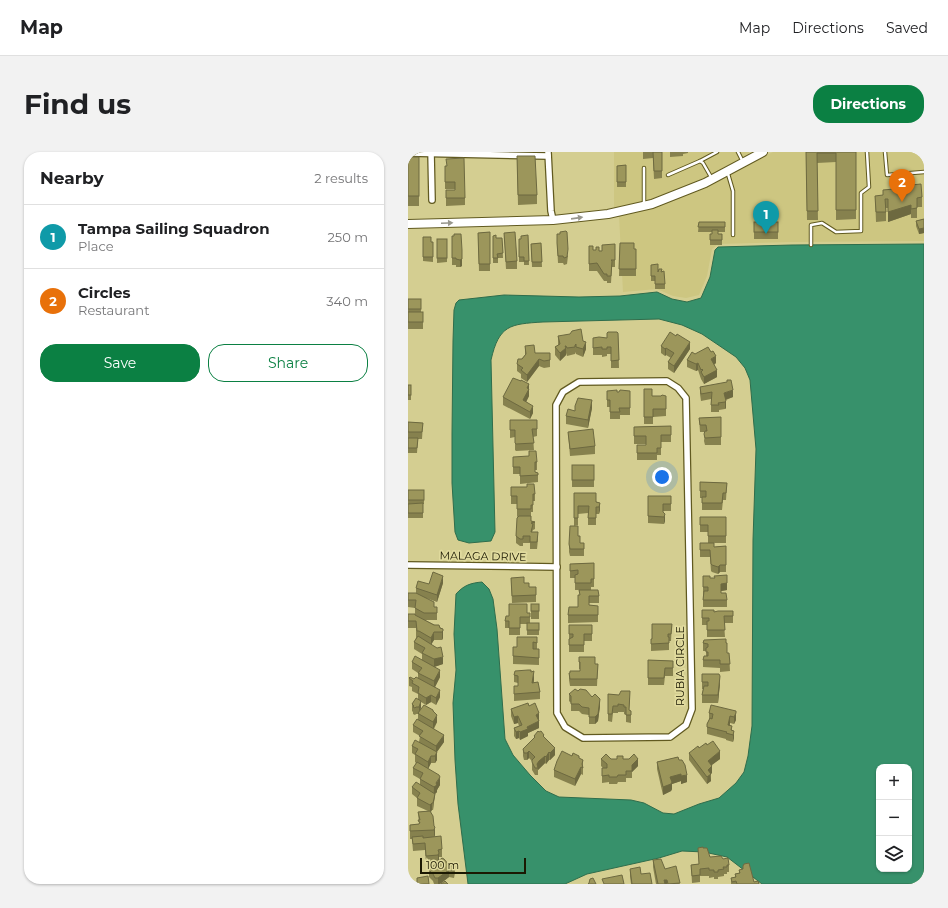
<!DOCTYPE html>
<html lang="en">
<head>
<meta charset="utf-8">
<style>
	:root { --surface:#fff; --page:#f2f2f2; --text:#202124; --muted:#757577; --line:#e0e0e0; --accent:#0b8043 }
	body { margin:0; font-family:Montserrat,sans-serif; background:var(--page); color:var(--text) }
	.controls { position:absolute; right:12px; bottom:12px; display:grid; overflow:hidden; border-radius:8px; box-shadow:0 1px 3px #0004 }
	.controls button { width:36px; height:36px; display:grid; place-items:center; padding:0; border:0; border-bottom:1px solid var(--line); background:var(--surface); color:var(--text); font:20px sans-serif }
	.scale { position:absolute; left:12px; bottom:10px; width:106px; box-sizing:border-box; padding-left:4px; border:2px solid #1b1802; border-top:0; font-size:11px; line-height:14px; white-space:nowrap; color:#1b1802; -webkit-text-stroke:3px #e1db9e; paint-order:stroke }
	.you { position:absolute; left:254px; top:325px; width:14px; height:14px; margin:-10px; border:3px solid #fff; border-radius:50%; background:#1a73e8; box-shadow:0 0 0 6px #1a73e833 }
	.badge { display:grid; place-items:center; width:26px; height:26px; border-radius:50%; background:var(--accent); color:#fff; font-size:13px; font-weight:700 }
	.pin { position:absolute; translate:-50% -33px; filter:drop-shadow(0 1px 2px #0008) }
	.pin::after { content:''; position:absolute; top:21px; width:14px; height:12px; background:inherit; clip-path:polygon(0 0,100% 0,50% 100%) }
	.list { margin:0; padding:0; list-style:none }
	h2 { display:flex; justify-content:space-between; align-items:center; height:52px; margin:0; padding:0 16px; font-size:17px }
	h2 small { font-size:13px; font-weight:400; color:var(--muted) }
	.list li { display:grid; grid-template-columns:26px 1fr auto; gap:12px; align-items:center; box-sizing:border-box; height:64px; padding:0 16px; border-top:1px solid var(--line) }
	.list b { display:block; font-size:15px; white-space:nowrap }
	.list p { margin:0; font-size:13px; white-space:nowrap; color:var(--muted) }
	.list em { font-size:13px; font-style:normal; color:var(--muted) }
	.actions { display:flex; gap:8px; padding:12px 16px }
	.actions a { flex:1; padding:9px 0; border:1px solid var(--accent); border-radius:16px; text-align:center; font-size:14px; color:var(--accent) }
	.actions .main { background:var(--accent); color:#fff }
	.icon { flex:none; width:22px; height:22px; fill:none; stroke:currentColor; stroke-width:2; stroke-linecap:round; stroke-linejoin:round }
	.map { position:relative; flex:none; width:516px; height:732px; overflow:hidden; border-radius:16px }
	header { display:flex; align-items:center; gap:24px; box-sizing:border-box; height:56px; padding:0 20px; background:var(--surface); border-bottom:1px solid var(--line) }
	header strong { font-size:19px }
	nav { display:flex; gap:22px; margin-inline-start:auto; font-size:14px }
	.intro { display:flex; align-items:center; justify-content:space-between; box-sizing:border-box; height:96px; padding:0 24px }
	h1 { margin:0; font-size:28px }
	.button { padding:10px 18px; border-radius:16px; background:var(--accent); color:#fff; font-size:14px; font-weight:700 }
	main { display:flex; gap:24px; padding:0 24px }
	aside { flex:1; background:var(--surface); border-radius:16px; box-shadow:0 1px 3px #0004 }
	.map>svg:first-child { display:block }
	.built { fill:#cdc681 }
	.water { fill:#37916b; stroke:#2f6d4c; fill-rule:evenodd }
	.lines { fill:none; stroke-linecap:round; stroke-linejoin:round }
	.service-casing { stroke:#615a20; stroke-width:4.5 }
	.minor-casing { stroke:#615a20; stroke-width:8 }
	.secondary-casing { stroke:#615a20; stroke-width:10 }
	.service { stroke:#fff; stroke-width:2.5 }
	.minor { stroke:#fff; stroke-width:5.5 }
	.secondary { stroke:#fff; stroke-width:8 }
	.wall { fill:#86814e }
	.shaded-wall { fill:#6d6940 }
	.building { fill:#9c965b; stroke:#6d6940 }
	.oneway { fill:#98978d }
	.labels { text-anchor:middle; stroke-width:3.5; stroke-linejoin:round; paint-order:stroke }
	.street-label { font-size:11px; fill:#1b1802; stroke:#e1db9e }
</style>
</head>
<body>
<header>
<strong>Map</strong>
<nav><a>Map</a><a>Directions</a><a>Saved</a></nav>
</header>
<div class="intro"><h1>Find us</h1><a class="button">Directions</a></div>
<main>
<aside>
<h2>Nearby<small>2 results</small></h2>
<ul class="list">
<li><span class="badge" style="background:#0f9aa8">1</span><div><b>Tampa Sailing Squadron</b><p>Place</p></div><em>250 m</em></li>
<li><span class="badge" style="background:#e8710a">2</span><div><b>Circles</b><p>Restaurant</p></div><em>340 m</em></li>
</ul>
<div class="actions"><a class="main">Save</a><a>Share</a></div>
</aside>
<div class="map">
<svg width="516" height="732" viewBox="0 0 516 732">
	<rect width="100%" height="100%" fill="#d4ce91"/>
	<!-- built -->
	<g class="built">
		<path d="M 206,0 L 341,0 L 341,2 L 295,28 L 242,48 L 206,56 Z"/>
		<path d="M 365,0 L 516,0 L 516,89 L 383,90 L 310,92 L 304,97 L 299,124 L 291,143 L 278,146 L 265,144 L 249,137 L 215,140 L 211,63 L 246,55 L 299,35 L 342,11 Z"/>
	</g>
	<!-- water -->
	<path class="water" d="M 516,92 L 516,732 L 354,732 L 319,705 L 296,700 L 274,699 L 251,706 L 179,722 L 157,732 L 60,732 L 50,652 L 47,608 L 45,551 L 48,518 L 46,482 L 48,442 C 56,433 63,431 74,430 L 81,437 L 85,447 L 89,477 L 97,587 L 105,603 L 122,623 L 138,639 L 151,645 L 223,648 L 236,651 L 255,661 L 266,662 L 291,652 L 311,646 L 328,631 L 336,620 L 340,604 L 344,574 L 345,388 L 348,297 L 342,228 L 337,216 L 328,205 L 294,182 L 274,173 L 251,167 L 135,170 C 102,172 91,173 83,208 L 87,380 L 83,389 L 61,391 L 50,388 L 47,380 L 44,331 L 44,282 L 45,189 L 46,158 L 48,151 L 51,148 L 96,143 L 171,145 L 212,144 L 249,140 L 264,147 L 279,150 L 293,146 L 302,125 L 307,98 L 310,95 L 384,93 ZM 471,615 L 501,615 L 501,717 L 471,717 Z"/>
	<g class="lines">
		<defs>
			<g id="service">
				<path d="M 330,0 L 335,10"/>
				<path d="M 477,0 L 479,23 L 516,20"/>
				<path d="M 292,9 L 309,0"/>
				<path d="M 320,22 L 325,39 L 325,83"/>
				<path d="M 260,23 L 292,9 L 295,11 L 303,25"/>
				<path d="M 236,53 L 236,16"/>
				<path d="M 403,93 L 403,73 L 414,71 L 428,80 L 453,79 L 453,41 L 461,35 L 459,0"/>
			</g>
			<g id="minor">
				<path d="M 23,0 L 24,48"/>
				<path d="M 140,0 L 143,59 L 145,68"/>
				<path d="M 0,1 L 140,4"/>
				<path d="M 259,229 L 270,236 L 278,246 L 284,557 L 278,573 L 262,585 L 175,586 L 157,575 L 149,561 L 148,253 L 155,240 L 171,230 Z"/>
				<path d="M 0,413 L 149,415"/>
			</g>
			<path id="secondary" d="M 0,72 L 145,68 L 200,62 L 244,52 L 297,31 L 355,0"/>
		</defs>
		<!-- service casing -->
		<use href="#service" class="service-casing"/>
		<!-- minor casing -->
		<use href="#minor" class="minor-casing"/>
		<!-- secondary casing -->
		<use href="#secondary" class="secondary-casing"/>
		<!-- service -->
		<use href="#service" class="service"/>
		<!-- minor -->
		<use href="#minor" class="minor"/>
		<!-- secondary -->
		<use href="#secondary" class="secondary"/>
	</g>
	<!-- wall -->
	<g class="wall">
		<path d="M 235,0 L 254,0 L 254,26 L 246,27 L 245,6 L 235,7 Z"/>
		<path d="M 262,0 L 280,0 L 280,1 L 275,2 L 275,4 L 262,5 Z"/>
		<path d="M 398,0 L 448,0 L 448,67 L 428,68 L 428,10 L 409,11 L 410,68 L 399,68 Z"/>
		<path d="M 109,4 L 129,43 L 129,52 L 110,53 Z"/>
		<rect x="0" y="5" width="11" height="49"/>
		<path d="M 218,13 L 218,35 L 209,35 L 209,14 Z"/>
		<path d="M 37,14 L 57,46 L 57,53 L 38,54 L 38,38 L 47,38 L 47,37 L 37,37 Z"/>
		<path d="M 503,33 L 514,45 L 514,55 L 509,55 L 509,66 L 503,66 L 503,62 L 480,70 L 480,56 L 478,56 L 478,69 L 468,70 L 467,44 L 475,44 L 475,38 L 486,37 Z"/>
		<path d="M 516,67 L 516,81 L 511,82 L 508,74 L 508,69 Z"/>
		<path d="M 291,70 L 317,70 L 317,80 L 310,80 L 310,82 L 314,82 L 314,93 L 302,93 L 302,82 L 304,82 L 304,80 L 290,80 Z"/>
		<rect x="346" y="70" width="24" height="17"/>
		<path d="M 82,80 L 82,119 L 71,119 L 70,81 Z"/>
		<path d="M 96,81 L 109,109 L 109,117 L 98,117 Z"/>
		<path d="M 120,83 L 121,113 L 116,113 L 116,110 L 111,110 L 111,87 L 113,87 Z"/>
		<path d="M 44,84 L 54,105 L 54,114 L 52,115 L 48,115 L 48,113 L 44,113 Z"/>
		<path d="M 85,84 L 88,86 L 94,86 L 95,106 L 90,106 L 90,111 L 85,111 Z"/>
		<path d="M 15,85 L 23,90 L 25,90 L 25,110 L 15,109 Z"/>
		<path d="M 29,87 L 39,87 L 39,110 L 29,111 Z"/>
		<path d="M 133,91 L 134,115 L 124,115 L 123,92 Z"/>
		<path d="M 149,91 L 160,104 L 159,112 L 156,113 L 155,111 L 150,111 Z"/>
		<path d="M 212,91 L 226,97 L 228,97 L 228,124 L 211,124 Z"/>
		<path d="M 207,92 L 207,115 L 204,115 L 203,131 L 199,131 L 199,129 L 196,129 L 189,119 L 181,119 L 181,94 L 185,98 L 194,99 Z"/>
		<path d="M 243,113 L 250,120 L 253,120 L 257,132 L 257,137 L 247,137 L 247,129 L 243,129 Z"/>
		<path d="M 0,147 L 13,147 L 13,160 L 15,160 L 15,177 L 0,177 Z"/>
		<path d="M 210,181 L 211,216 L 203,216 L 203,202 L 199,202 L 199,204 L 194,205 L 194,203 L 185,203 L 185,186 L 199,186 Z"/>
		<path d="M 150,184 L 175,189 L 178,197 L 175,205 L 168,202 L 167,200 L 167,202 L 159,204 L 158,201 L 158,203 L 152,209 L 147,203 L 147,195 L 150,193 Z"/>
		<path d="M 117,194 L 127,201 L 142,208 L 142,215 L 136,216 L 131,214 L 119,230 L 113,226 L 113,222 L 109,219 L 109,212 L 117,203 Z"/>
		<path d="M 253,194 L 282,197 L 266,221 L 260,217 L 260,210 L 263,206 L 258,203 L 257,204 L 253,201 Z"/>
		<path d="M 279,208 L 308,211 L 306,213 L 309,225 L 296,232 L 293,227 L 290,218 L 288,219 L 279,215 Z"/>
		<path d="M 113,229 L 121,232 L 121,244 L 118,250 L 125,261 L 122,267 L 95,253 L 95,245 Z"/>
		<rect x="0" y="233" width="3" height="15"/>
		<path d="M 292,235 L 325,245 L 318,248 L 318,256 L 317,257 L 311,258 L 311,260 L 303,260 L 303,247 L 293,249 L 292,242 Z"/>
		<path d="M 236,237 L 244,244 L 258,244 L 258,264 L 245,265 L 245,272 L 236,272 Z"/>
		<path d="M 199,239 L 209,240 L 222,239 L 222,263 L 212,263 L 212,267 L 202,267 L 202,255 L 199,255 Z"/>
		<path d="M 184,256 L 180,276 L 158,272 L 158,264 L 167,259 Z"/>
		<path d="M 313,265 L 313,293 L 297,293 L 296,289 L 297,280 L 292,280 L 291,266 Z"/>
		<path d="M 102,268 L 129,268 L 129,284 L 125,285 L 126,298 L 108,299 L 107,298 L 107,285 L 102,286 Z"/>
		<path d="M 0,270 L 15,271 L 14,287 L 10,287 L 9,301 L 0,301 Z"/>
		<path d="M 263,274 L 263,290 L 253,290 L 253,303 L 249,303 L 249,308 L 229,308 L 229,293 L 238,293 L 238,292 L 226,292 L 226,275 Z"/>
		<path d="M 160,280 L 187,294 L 187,302 L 162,304 Z"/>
		<path d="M 105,305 L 129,310 L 129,318 L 127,318 L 127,320 L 130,321 L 130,330 L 112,332 L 112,322 L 105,322 Z"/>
		<rect x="164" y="313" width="22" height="22"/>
		<path d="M 292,330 L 319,331 L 318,348 L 315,348 L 314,358 L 294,358 L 294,346 L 292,346 Z"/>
		<path d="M 103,335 L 127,342 L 127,349 L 125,349 L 125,360 L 123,360 L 123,369 L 127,370 L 127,377 L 125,378 L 124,380 L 130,387 L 129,397 L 122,397 L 122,391 L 115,391 L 115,394 L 112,394 L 108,391 L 108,384 L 111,364 L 109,365 L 109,352 L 103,352 Z"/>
		<path d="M 0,338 L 16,338 L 16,352 L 15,352 L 15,366 L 0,366 Z"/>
		<path d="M 166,341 L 192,351 L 192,358 L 191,362 L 188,362 L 188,373 L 180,373 L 180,361 L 170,362 L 170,373 L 166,374 Z"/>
		<path d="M 240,344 L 263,352 L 263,359 L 255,359 L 257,369 L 256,372 L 240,371 Z"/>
		<path d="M 292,365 L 318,365 L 318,391 L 300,391 L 300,380 L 292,380 Z"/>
		<path d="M 170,384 L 172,391 L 176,391 L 176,404 L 162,404 L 161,400 L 161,392 Z"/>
		<path d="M 292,391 L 306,395 L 318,394 L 318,420 L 312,420 L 310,422 L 304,420 L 303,419 L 302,405 L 292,405 Z"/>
		<path d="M 186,411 L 186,435 L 183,435 L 183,438 L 191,444 L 191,451 L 181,451 L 181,453 L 190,454 L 190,470 L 160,471 L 160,463 L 170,455 L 172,443 L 171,438 L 167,438 L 167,426 L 162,426 L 162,412 Z"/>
		<path d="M 319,423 L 319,438 L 313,439 L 313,441 L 319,448 L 319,455 L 295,455 L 295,435 L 302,426 L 307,426 Z"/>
		<path d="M 103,426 L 116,431 L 121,435 L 128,435 L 128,450 L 104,451 Z"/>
		<path d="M 35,431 L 29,450 L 18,446 L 26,455 L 29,455 L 29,468 L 17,468 L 35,477 L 35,486 L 34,488 L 26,488 L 23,492 L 35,512 L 26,515 L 32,525 L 27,535 L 32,545 L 28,553 L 23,550 L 18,553 L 13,550 L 12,557 L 25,560 L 29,570 L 26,577 L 36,590 L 29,600 L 29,608 L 27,611 L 23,611 L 20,617 L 32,633 L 29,638 L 29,640 L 27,642 L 25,658 L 24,658 L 23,660 L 27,683 L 26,685 L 34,697 L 34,705 L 31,705 L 31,708 L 42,714 L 47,714 L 47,721 L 46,726 L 41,725 L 32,732 L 26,732 L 25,729 L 21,725 L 21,718 L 26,714 L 30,710 L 18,711 L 17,698 L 5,699 L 4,687 L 2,687 L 2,673 L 11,672 L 10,660 L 20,659 L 9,654 L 9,646 L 4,642 L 4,635 L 12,633 L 12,627 L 5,623 L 5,616 L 8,611 L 7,610 L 7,603 L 4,601 L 4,594 L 11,590 L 12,584 L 5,580 L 5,573 L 10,568 L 10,562 L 8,562 L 7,563 L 5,562 L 5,560 L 4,559 L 4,552 L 10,547 L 10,542 L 4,539 L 4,535 L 1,534 L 1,526 L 6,527 L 10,526 L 10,521 L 4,517 L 4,510 L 14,508 L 14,502 L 6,497 L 6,490 L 8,486 L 8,476 L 0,476 L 0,462 L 7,462 L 7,456 L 0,455 L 0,441 L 8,441 L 8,436 L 21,432 Z"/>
		<rect x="123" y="452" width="8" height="15"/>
		<path d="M 294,458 L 306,460 L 325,459 L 325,471 L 316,471 L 317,485 L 299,485 L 299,473 L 294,473 Z"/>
		<path d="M 119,461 L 122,461 L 122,471 L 131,471 L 131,483 L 119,483 L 119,472 L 112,472 L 112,483 L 101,483 L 101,476 L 97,476 L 97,469 Z"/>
		<path d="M 264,472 L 263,489 L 261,489 L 261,498 L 243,499 L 243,487 L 244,487 Z"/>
		<path d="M 161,473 L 184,473 L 184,489 L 176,489 L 176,500 L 161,500 Z"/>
		<path d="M 129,485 L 129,497 L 131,497 L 131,513 L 105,512 L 105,495 L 109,495 Z"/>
		<path d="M 296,488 L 319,501 L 321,501 L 322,519 L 312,520 L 312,516 L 295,515 L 295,508 L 298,504 L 298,499 L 295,499 L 295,491 Z"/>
		<path d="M 171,505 L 187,512 L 190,512 L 189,534 L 162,534 L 161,528 L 161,521 L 172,519 L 172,517 L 171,517 Z"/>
		<path d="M 240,508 L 265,509 L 265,524 L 257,524 L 256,533 L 240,533 Z"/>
		<path d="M 123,520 L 126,527 L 126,530 L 132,540 L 132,547 L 106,549 L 106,534 L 110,534 L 110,531 L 106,530 L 106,523 Z"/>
		<path d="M 294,522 L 312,531 L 310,551 L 294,551 L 294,543 L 295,537 L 294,537 Z"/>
		<path d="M 170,539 L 192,554 L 190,569 L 187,572 L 181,572 L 181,563 L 174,562 L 171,559 L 163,559 L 163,551 L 161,549 L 161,542 Z"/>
		<path d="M 200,542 L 222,546 L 221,558 L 223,559 L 223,571 L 218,570 L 218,563 L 216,562 L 216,560 L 210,560 L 210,561 L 205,561 L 204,570 L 200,569 Z"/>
		<path d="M 121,554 L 131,569 L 131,576 L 120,581 L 120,584 L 112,588 L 111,586 L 108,587 L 106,584 L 106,576 L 111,574 L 110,571 L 106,572 L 103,564 L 103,557 Z"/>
		<path d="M 328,559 L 328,568 L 326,572 L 322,571 L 322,573 L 324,578 L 326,586 L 325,590 L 318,588 L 318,587 L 299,582 L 299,572 L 301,568 L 301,561 Z"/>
		<path d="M 126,584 L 136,585 L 147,603 L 142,608 L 141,608 L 138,612 L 137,611 L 130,618 L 130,623 L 127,623 L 124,618 L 124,609 L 121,606 L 119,608 L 116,608 L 115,604 L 115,597 L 126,586 Z"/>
		<path d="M 291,596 L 312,607 L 303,613 L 304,621 L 303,622 L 303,629 L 299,632 L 281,608 L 281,601 Z"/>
		<path d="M 270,605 L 279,630 L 273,632 L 273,629 L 264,632 L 264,637 L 263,639 L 255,643 L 249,617 L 249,610 Z"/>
		<path d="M 171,607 L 175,608 L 175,623 L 173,622 L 167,634 L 146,625 L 146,618 Z"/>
		<path d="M 193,607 L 215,607 L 230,614 L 224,620 L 224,626 L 218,626 L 218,630 L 210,630 L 209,632 L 201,632 L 201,630 L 194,631 L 194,616 L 195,616 L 193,614 Z"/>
		<path d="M 290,696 L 295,696 L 302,705 L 315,707 L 321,713 L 321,720 L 319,720 L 319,722 L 316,722 L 316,724 L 310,725 L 310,727 L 306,727 L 306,725 L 301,726 L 301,724 L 292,724 L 292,730 L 284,731 L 283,713 L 291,712 Z"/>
		<path d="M 245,708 L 257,717 L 272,732 L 248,732 L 245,715 Z"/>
		<path d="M 335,714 L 346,730 L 351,732 L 323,732 L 323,726 L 327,725 L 327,722 L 331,721 L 331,718 L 335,717 Z"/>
		<path d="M 222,717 L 233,722 L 244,732 L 223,732 L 222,724 Z"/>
	</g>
	<!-- shaded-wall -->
	<g class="shaded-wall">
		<path d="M 503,53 L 503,62 L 480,70 L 480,60 Z"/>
		<path d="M 516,76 L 516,81 L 511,82 L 511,77 Z"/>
		<path d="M 54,98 L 54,114 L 52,115 L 52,108 Z"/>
		<path d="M 178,190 L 178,197 L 175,205 L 175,197 Z"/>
		<path d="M 282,190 L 282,197 L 266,221 L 266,214 Z"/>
		<path d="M 158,196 L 158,203 L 152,209 L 152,201 Z"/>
		<path d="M 258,196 L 258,203 L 257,204 L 257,197 Z"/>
		<path d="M 308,204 L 308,211 L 303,214 L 303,207 Z"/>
		<path d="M 131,207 L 131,214 L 119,230 L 119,223 Z"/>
		<path d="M 290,211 L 290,218 L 288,219 L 288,212 Z"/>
		<path d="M 309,218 L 309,225 L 296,232 L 296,225 Z"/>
		<path d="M 121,232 L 121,244 L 115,256 L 115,248 L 119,236 Z"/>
		<path d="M 325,238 L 325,245 L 316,248 L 316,241 Z"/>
		<path d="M 184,248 L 184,256 L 180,276 L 180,268 Z"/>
		<path d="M 318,249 L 318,256 L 317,257 L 317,250 Z"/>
		<path d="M 125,254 L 125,261 L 122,267 L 122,260 Z"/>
		<path d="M 192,351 L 192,358 L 191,362 L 191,355 Z"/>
		<path d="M 257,362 L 257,369 L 256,372 L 256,365 Z"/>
		<path d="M 312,413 L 312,420 L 310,422 L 310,415 Z"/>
		<path d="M 35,424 L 35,431 L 29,450 L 29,443 Z"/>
		<path d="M 319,431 L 319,438 L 313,439 L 313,432 Z"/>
		<path d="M 35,479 L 35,486 L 34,488 L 34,480 Z"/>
		<path d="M 26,480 L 26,488 L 23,493 L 23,486 Z"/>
		<path d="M 35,505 L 35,512 L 26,515 L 26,507 Z"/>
		<path d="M 32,518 L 32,525 L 26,537 L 26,529 Z"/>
		<path d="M 126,519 L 126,527 L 124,538 L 124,531 Z"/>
		<path d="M 312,524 L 312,531 L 310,551 L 310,543 Z"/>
		<path d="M 32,538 L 32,545 L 28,553 L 28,546 Z"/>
		<path d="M 23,543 L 23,550 L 18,553 L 18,546 Z"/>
		<path d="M 192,547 L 192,554 L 190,569 L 187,572 L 187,565 Z"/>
		<path d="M 13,549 L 13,556 L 11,563 L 11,555 Z"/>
		<path d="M 131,561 L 131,569 L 128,570 L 128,563 Z"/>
		<path d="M 328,561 L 328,568 L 326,572 L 326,565 Z"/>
		<path d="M 29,563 L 29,570 L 25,577 L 25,570 Z"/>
		<path d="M 110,564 L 110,571 L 106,572 L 106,565 Z"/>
		<path d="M 322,564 L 322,571 L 320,580 L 320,573 Z"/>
		<path d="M 131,569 L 131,576 L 120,581 L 120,584 L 112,588 L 112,580 L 119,575 Z"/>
		<path d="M 111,579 L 111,586 L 108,587 L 108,580 Z"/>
		<path d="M 326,579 L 326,586 L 325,590 L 325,583 Z"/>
		<path d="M 36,583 L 36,590 L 28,601 L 28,594 Z"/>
		<path d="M 147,596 L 147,603 L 142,608 L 142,601 Z"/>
		<path d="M 121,599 L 121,606 L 119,608 L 119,601 Z"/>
		<path d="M 312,599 L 312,607 L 300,616 L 300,609 Z"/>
		<path d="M 29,600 L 29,608 L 27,611 L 27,604 Z"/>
		<path d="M 141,600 L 141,608 L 138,612 L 138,605 Z"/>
		<path d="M 23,604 L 23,611 L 20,617 L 20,610 Z"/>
		<path d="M 137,604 L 137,611 L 130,618 L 129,612 L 131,609 Z"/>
		<path d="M 230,607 L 230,614 L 224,620 L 224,613 Z"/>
		<path d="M 304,614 L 304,621 L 302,622 L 303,629 L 299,632 L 300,618 Z"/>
		<path d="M 173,615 L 173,622 L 167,634 L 167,627 Z"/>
		<path d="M 273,622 L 273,629 L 264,632 L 264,637 L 263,639 L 255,643 L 255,635 L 262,625 Z"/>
		<path d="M 279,623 L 279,630 L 273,632 L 273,624 Z"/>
		<path d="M 32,625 L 32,633 L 29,638 L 29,640 L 27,642 L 25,658 L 26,635 Z"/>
		<path d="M 24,651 L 24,658 L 22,660 L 22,653 Z"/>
		<path d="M 27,675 L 27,683 L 26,686 L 26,678 Z"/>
		<path d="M 31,701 L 31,708 L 30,710 L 30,703 Z"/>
		<path d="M 41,718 L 41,725 L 32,732 L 30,732 L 30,726 Z"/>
		<rect x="256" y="728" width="3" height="4"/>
	</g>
	<!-- building -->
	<g class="building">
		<path d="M 245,0 L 254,0 L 254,19 L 246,19 Z"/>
		<path d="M 398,0 L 448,0 L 448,58 L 428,58 L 428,1 L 409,1 L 410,59 L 399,59 Z"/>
		<path d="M 109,4 L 127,4 L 129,43 L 110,43 Z"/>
		<rect x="0" y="5" width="11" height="39"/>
		<path d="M 56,6 L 57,46 L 38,46 L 38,38 L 47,38 L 47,30 L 37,30 L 37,14 L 39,14 L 38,7 Z"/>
		<path d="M 218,13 L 218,30 L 209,30 L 209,14 Z"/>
		<path d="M 500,22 L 503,33 L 513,32 L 514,45 L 509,46 L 509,56 L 503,57 L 503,53 L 480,60 L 480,47 L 477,47 L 478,60 L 468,60 L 467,44 L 475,43 L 475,38 L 486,37 L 486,23 Z"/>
		<path d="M 516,67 L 516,76 L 511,77 L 508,69 Z"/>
		<path d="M 291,70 L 317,70 L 317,75 L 290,75 Z"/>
		<rect x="346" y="70" width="24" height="10"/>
		<path d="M 304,78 L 310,78 L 310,82 L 314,82 L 314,88 L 302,88 L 302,82 L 304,82 Z"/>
		<path d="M 158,79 L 159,80 L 160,97 L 159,105 L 156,106 L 155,104 L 150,104 L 149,91 L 149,82 L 152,82 L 152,80 Z"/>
		<path d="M 82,80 L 82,112 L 71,112 L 70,81 Z"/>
		<path d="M 107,80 L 109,109 L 98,110 L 96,81 Z"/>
		<path d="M 46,82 L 53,82 L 54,98 L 54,107 L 52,108 L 48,107 L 48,106 L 44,106 L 44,84 L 46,84 Z"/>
		<path d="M 88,83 L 88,86 L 94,86 L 95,101 L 89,102 L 90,106 L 85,106 L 85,84 Z"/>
		<path d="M 120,83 L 121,109 L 116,109 L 116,105 L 111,105 L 111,87 L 113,87 L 113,84 Z"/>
		<path d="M 15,85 L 23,85 L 23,90 L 25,90 L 25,105 L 15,105 Z"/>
		<rect x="29" y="87" width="10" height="19"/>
		<path d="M 133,91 L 134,110 L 124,110 L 123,92 Z"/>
		<path d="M 212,91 L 226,91 L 226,97 L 228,97 L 228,117 L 211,117 Z"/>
		<path d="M 207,92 L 207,108 L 203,108 L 204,109 L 203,124 L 199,124 L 199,122 L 196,122 L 189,111 L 181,112 L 181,94 L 185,94 L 185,98 L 188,98 L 188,95 L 191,95 L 191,99 L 194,99 L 194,93 Z"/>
		<path d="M 250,112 L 250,120 L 251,117 L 254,117 L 253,120 L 256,119 L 257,132 L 247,132 L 247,124 L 243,124 L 243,113 Z"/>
		<rect x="0" y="147" width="13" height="10"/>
		<rect x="0" y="160" width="15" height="10"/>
		<path d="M 173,177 L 175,189 L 178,190 L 175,197 L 168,195 L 168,192 L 167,193 L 167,195 L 159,196 L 158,194 L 157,194 L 158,196 L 152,201 L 147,195 L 152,192 L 150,184 L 162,182 L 164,179 Z"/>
		<path d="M 200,180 L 209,180 L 210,181 L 211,208 L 203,209 L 203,195 L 199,195 L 199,197 L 194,197 L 194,195 L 185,196 L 185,186 L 191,185 L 199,186 L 199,181 Z"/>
		<path d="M 262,180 L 268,184 L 269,182 L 282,190 L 266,214 L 260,210 L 266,201 L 258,196 L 257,197 L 253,194 Z"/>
		<path d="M 126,193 L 127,201 L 142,201 L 142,208 L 136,209 L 131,207 L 119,223 L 113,218 L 115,216 L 109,212 L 110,207 L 114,207 L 118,202 L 117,194 Z"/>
		<path d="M 300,195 L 303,200 L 305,199 L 308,204 L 303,207 L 309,218 L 296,225 L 293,220 L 295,218 L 294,217 L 293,218 L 290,211 L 288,212 L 279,208 L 284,200 L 287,202 Z"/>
		<path d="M 105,226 L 113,229 L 113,228 L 121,232 L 119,236 L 121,237 L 115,248 L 125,254 L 122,260 L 95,245 Z"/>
		<path d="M 319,228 L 323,228 L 325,238 L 316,241 L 318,249 L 317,250 L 310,251 L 311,253 L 303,253 L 304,240 L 293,242 L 292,235 L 319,230 Z"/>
		<rect x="0" y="233" width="3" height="10"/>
		<path d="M 236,237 L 244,237 L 244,244 L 253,244 L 254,243 L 258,244 L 258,257 L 245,257 L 245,265 L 236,265 Z"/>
		<path d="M 209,238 L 209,240 L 211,240 L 212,238 L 222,239 L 222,256 L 211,256 L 212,260 L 202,260 L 202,248 L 199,248 L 199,239 Z"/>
		<path d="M 170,246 L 184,248 L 180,268 L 158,264 L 160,257 L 167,259 L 167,254 Z"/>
		<path d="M 313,265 L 313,285 L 297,286 L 296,282 L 297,279 L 299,279 L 298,273 L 292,273 L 291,266 Z"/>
		<path d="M 102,268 L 129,268 L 129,277 L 124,277 L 126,291 L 108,292 L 107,291 L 107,278 L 102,278 Z"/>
		<path d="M 0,270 L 15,271 L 14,280 L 0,280 Z"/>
		<path d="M 263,274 L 263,283 L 253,283 L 253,296 L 249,296 L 249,301 L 229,301 L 229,293 L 238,293 L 238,284 L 226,284 L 226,275 Z"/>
		<path d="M 185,277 L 187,294 L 162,297 L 160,280 Z"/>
		<path d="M 0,286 L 10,286 L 9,296 L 0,296 Z"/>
		<path d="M 121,299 L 128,299 L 129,310 L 127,310 L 127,320 L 130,321 L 130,323 L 112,324 L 112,315 L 105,315 L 105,305 L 121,304 Z"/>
		<rect x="164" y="313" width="22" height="15"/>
		<path d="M 292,330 L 319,331 L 318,341 L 315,341 L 314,351 L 294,351 L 294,345 L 298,345 L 298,339 L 292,339 Z"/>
		<path d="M 119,332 L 126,332 L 127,342 L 125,342 L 125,353 L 123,353 L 123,357 L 109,357 L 109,344 L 103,344 L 103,335 L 119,335 Z"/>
		<rect x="0" y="338" width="16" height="10"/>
		<path d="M 166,341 L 188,341 L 188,350 L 192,351 L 191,355 L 188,355 L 188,366 L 180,366 L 181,354 L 170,354 L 170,366 L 166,366 Z"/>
		<path d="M 240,344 L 263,344 L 263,352 L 255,352 L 255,360 L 257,362 L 256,365 L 240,364 Z"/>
		<path d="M 15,351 L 15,361 L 0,361 L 0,352 Z"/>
		<path d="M 111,364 L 123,364 L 123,369 L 127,370 L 123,371 L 125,372 L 123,380 L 130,380 L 129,390 L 122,390 L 122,384 L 115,384 L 115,387 L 112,387 L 108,384 L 109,366 Z"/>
		<path d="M 292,365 L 318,365 L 318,384 L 300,384 L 300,373 L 292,373 Z"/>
		<path d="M 162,374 L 170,374 L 170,384 L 172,384 L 172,391 L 176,391 L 176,397 L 162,397 L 161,392 Z"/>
		<path d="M 292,391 L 306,391 L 306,395 L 318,394 L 318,413 L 312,413 L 310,415 L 304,413 L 303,412 L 302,398 L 292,398 Z"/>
		<path d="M 186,411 L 186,427 L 183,427 L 183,431 L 167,431 L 167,423 L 170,422 L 170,418 L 162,419 L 162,412 Z"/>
		<path d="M 25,420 L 35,424 L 29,443 L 8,436 L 10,429 L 21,432 Z"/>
		<path d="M 319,423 L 319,431 L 313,432 L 313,441 L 318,441 L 319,448 L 295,448 L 296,439 L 300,439 L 300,435 L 295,435 L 295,424 L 302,424 L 302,426 L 307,426 L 306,424 Z"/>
		<path d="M 116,425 L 116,431 L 121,431 L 121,435 L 128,435 L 128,443 L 104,444 L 103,426 Z"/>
		<path d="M 171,438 L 190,438 L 191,444 L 181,444 L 181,453 L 190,454 L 190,463 L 160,463 L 161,455 L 170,455 L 170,443 L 172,443 Z"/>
		<path d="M 0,441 L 8,441 L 26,450 L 26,455 L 29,455 L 29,461 L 16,461 L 7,456 L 8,448 L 0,448 Z"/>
		<path d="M 101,452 L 119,452 L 119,461 L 122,461 L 122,465 L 112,465 L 112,476 L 101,476 L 101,469 L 97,469 L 98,464 L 101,464 Z"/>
		<rect x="123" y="452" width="8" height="7"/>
		<path d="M 294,458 L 306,458 L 306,460 L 310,459 L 325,459 L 325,464 L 316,464 L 317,478 L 299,478 L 299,469 L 301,469 L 301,466 L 294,466 Z"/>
		<path d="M 0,462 L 7,462 L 7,463 L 26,473 L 31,473 L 32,476 L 35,477 L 35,479 L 34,480 L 26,480 L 23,486 L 11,479 L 9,479 L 8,469 L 0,469 Z"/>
		<rect x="119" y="471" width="12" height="7"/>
		<path d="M 244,472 L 264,472 L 263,482 L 260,482 L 260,485 L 261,485 L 261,491 L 243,492 L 243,487 L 244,487 Z"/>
		<path d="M 161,473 L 184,473 L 184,482 L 176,482 L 176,493 L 161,493 L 161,487 L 165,485 L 165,482 L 161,482 Z"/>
		<path d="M 10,484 L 29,496 L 33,495 L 35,505 L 26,507 L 14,501 L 17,496 L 6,490 Z"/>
		<path d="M 109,485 L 129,485 L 129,491 L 125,490 L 125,497 L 131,497 L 131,506 L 105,504 L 105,495 L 109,495 Z"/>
		<path d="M 318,487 L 318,491 L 319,491 L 319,501 L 321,501 L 322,512 L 312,512 L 312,508 L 295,508 L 296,504 L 300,504 L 300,500 L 298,500 L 298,496 L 300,495 L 300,492 L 295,491 L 296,488 Z"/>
		<path d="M 7,504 L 32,518 L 26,529 L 10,521 L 14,516 L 4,510 Z"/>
		<path d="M 171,505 L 187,505 L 187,512 L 190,512 L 189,527 L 162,527 L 161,521 L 162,521 L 162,519 L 172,519 L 172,510 L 171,510 Z"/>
		<path d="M 240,508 L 265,509 L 265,516 L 257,516 L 256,526 L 240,526 Z"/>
		<path d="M 120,518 L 123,518 L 123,520 L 126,519 L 124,531 L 130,530 L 132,540 L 106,542 L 106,534 L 110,534 L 110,524 L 106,523 L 107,519 Z"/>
		<path d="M 294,522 L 311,522 L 312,524 L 310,543 L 294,543 L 296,534 L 300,534 L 300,530 L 294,530 Z"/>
		<path d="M 2,525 L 6,527 L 8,525 L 32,538 L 28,546 L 23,543 L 18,546 L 10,541 L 11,535 L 4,531 L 5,529 L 1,526 Z"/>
		<path d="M 167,537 L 170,539 L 172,537 L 178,538 L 184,545 L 187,542 L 192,547 L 190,562 L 187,565 L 181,565 L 181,556 L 174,555 L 171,552 L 163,552 L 163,544 L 161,542 Z"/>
		<path d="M 213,539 L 222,539 L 221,558 L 223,559 L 223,563 L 218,563 L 218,555 L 216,555 L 216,553 L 210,552 L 210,554 L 205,554 L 204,562 L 200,562 L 200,542 L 211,543 Z"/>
		<path d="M 8,546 L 13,549 L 11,555 L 8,555 L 7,556 L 5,555 L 6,554 L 4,552 Z"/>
		<path d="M 120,551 L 121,554 L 127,551 L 131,561 L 128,563 L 131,569 L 119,575 L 120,577 L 112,580 L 111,579 L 108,580 L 106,576 L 114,573 L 110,564 L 106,565 L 103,557 Z"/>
		<path d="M 16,553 L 25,558 L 25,559 L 29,563 L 25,570 L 11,562 L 10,561 Z"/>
		<path d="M 303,553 L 328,559 L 328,561 L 326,565 L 322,564 L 320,573 L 324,574 L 323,578 L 326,579 L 325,583 L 318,581 L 319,580 L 299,575 L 299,572 L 302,566 L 304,567 L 305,562 L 301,561 Z"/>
		<path d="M 9,567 L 36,583 L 28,594 L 11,584 L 15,579 L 5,573 Z"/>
		<path d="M 130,579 L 131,580 L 133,579 L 136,583 L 135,584 L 147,596 L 142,601 L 141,600 L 138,605 L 137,604 L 131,609 L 129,612 L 130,616 L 127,616 L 124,610 L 124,608 L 127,605 L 121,599 L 119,601 L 116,601 L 115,597 L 127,585 L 126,584 Z"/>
		<path d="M 7,588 L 29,600 L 27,604 L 23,604 L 20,610 L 7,602 L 10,597 L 4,594 Z"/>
		<path d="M 305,589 L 312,599 L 300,609 L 304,614 L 300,618 L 303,622 L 299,625 L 281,601 L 290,594 L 291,596 L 298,591 L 299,593 Z"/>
		<path d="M 154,599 L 164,604 L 165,601 L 171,604 L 171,606 L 175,608 L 174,612 L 175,616 L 173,615 L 167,627 L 146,618 L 149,609 Z"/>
		<path d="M 198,602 L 203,607 L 209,607 L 209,604 L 215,604 L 215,607 L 221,607 L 226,602 L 230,607 L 224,613 L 224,619 L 218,619 L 218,623 L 210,623 L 209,625 L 201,625 L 201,623 L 194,624 L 194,616 L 199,616 L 199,612 L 193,607 Z"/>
		<path d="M 270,605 L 271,608 L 274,608 L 277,613 L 279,623 L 273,624 L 273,622 L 262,625 L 264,630 L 263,632 L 255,635 L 249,610 Z"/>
		<path d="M 9,610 L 31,623 L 32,625 L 28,631 L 29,633 L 26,635 L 12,627 L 15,621 L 5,616 Z"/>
		<path d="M 8,630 L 27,642 L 25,651 L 24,651 L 22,653 L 9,646 L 12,641 L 4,635 Z"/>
		<path d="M 22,659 L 25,664 L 26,674 L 27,675 L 26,678 L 2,679 L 2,673 L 11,672 L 12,670 L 11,670 L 10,668 L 12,668 L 10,660 Z"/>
		<path d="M 15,684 L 15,686 L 33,684 L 34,697 L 30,698 L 31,701 L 30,703 L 18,704 L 17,691 L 5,692 L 4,685 Z"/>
		<path d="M 295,695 L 295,696 L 299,696 L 302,705 L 313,704 L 315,707 L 320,706 L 321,713 L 319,713 L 319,715 L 315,715 L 316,717 L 310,718 L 310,720 L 306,720 L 306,718 L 301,718 L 301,716 L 292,717 L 292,723 L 284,724 L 283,713 L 291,712 L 290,696 Z"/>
		<path d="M 34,706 L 36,707 L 42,714 L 47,714 L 46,719 L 41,718 L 30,726 L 27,726 L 25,722 L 21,718 L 24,714 L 26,714 L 27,712 Z"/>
		<path d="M 253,707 L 257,717 L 268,714 L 272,731 L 260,732 L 259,728 L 256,728 L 257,732 L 250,732 L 245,708 Z"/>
		<path d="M 341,711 L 346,730 L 350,729 L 351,732 L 329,732 L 328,729 L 324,730 L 323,726 L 328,725 L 327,722 L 332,721 L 331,718 L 335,717 L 335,714 L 336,712 Z"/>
		<path d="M 232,715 L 233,722 L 242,721 L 244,732 L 224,732 L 222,717 Z"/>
		<path d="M 214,723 L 216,732 L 196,732 L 194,727 Z"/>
		<path d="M 20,724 L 21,732 L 9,732 L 9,726 Z"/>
		<path d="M 185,726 L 188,732 L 180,732 L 181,731 L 182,727 Z"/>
		<path d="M 37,729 L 40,732 L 33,732 Z"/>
	</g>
	<!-- one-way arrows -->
	<defs><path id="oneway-solid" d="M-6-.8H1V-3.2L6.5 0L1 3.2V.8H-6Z"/></defs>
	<g class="oneway">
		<use href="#oneway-solid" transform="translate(169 66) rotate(-8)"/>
		<use href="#oneway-solid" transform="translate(39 71) rotate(-2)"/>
	</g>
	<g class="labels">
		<!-- street labels -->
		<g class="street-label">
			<text transform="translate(75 404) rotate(1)" y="4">MALAGA DRIVE</text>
			<text transform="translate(272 514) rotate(-90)" y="4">RUBIA CIRCLE</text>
		</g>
	</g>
</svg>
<div class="controls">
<button>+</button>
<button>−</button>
<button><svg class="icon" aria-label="layers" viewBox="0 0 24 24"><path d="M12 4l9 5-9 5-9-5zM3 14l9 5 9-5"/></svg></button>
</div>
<div class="scale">100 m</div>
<div class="you"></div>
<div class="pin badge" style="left:358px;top:82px;background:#0f9aa8">1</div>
<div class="pin badge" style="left:494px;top:50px;background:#e8710a">2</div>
</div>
</main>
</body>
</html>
